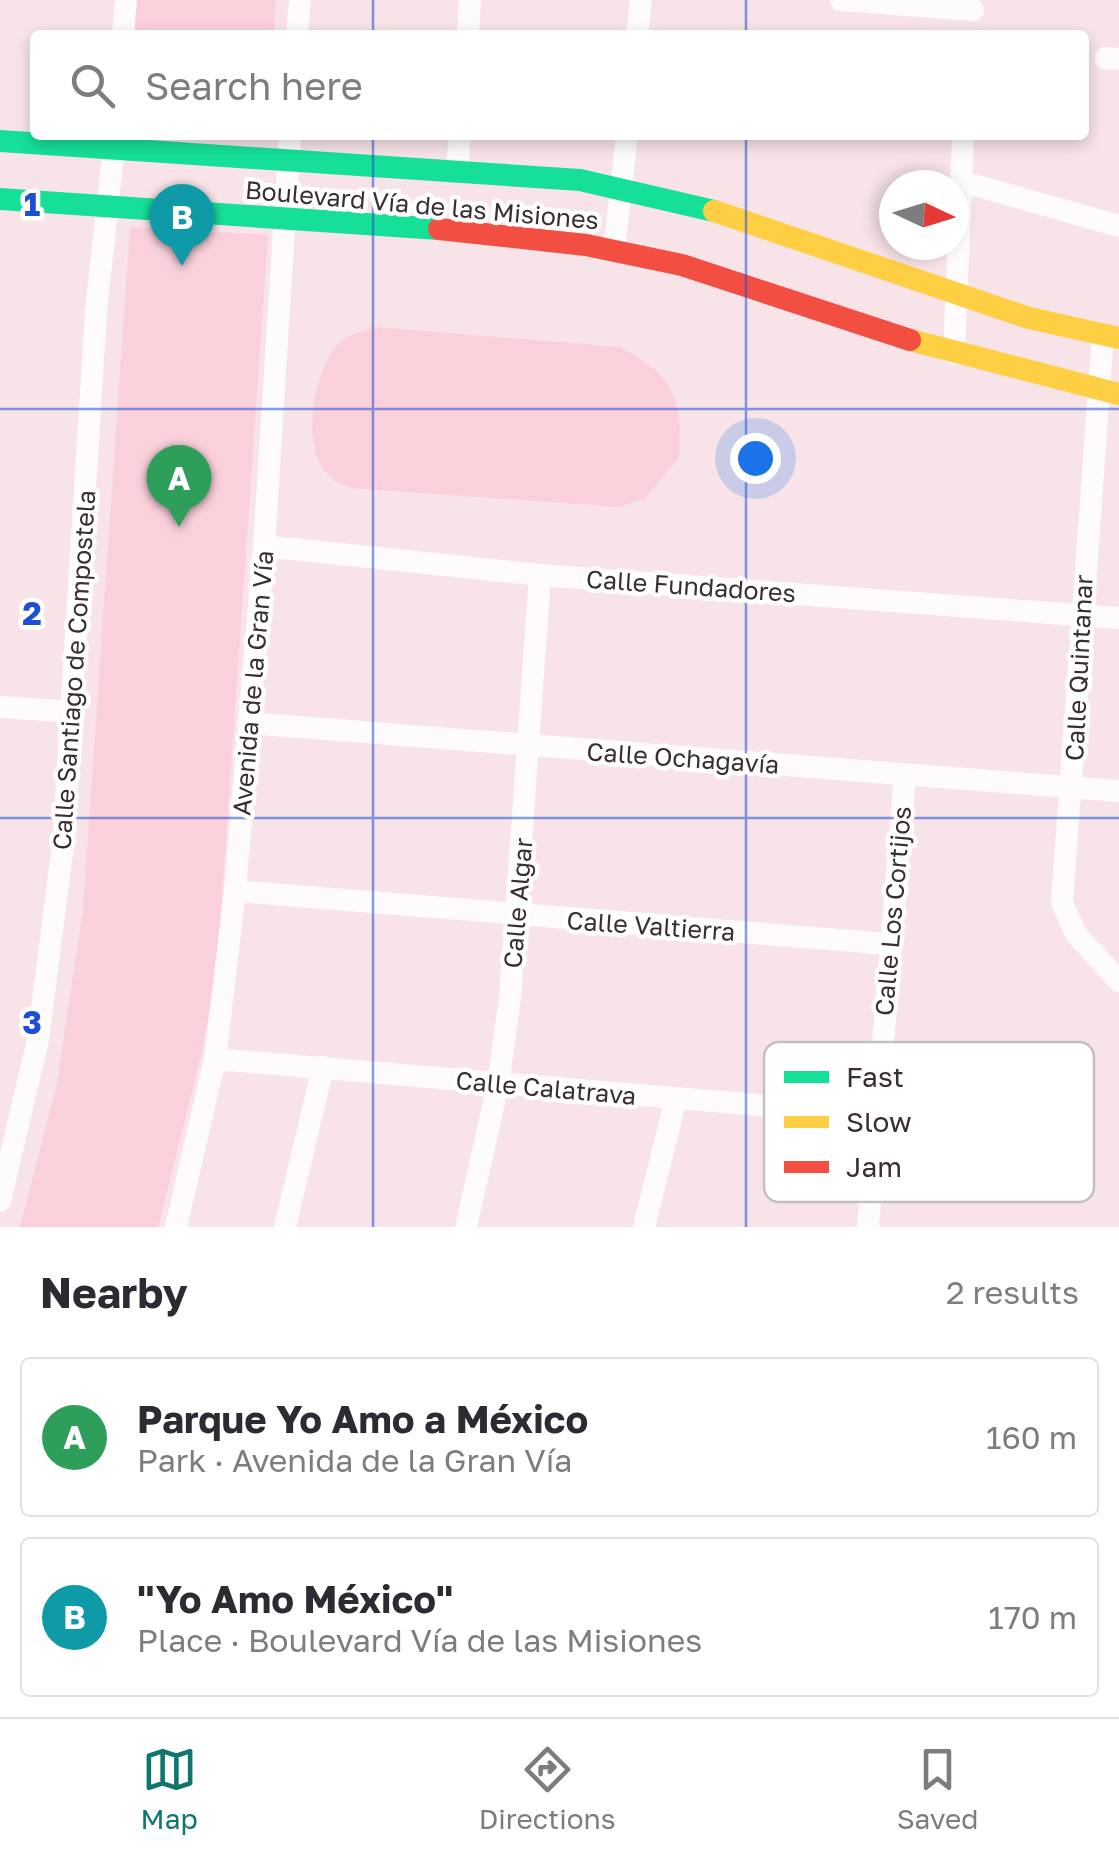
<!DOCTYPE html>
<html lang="en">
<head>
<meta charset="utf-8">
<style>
	:root { --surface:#fff; --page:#f2f2f3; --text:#2b2b33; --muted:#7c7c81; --line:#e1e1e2; --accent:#0f766e }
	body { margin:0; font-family:"Golos Text",sans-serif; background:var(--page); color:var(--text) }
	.compass { position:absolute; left:879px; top:170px; width:90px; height:90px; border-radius:50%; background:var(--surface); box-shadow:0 5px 15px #0003; rotate:94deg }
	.you { position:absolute; left:755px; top:458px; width:35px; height:35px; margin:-25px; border:8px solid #fff; border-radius:50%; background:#1a73e8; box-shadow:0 0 0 15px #1a73e833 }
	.badge { display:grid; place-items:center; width:65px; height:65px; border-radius:50%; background:var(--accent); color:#fff; font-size:32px; font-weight:700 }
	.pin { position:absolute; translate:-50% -82px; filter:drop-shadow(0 2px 5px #0008) }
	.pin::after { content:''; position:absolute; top:52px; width:35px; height:30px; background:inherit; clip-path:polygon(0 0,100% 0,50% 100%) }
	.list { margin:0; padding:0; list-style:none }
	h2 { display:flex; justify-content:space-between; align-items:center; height:130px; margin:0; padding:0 40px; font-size:42px }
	h2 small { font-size:32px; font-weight:400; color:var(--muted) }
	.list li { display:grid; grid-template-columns:65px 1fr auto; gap:30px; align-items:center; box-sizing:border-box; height:160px; margin:0 20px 20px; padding:0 20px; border:2px solid var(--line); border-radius:10px }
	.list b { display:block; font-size:38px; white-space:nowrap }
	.list p { margin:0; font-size:32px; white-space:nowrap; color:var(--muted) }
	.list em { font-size:32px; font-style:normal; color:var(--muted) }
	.icon { flex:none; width:55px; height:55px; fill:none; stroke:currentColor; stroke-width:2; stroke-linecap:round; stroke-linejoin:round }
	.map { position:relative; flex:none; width:1119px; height:1227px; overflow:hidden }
	.search { position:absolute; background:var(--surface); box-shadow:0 5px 15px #0003; left:30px; right:30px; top:30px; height:110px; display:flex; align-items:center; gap:25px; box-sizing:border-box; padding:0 35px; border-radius:10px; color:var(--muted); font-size:38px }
	.sheet { height:490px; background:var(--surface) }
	nav { display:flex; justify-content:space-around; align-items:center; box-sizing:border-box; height:140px; border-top:2px solid var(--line); background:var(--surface); font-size:28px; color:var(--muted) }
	nav a { display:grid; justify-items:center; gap:5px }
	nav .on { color:var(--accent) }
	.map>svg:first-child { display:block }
	.green { fill:#fad0db }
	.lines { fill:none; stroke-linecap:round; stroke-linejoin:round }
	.street { stroke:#fefbfc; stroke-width:22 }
	.fast { stroke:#16e098; stroke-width:22 }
	.slow { stroke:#ffcf43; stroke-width:22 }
	.jam { stroke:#f24e42; stroke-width:22 }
	.grid { fill:none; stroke:#1d4ed8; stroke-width:2.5; stroke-opacity:0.55 }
	.labels { text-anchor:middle; stroke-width:9; stroke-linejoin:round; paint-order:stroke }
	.street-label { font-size:25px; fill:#3b2e31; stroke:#fff }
	.key { fill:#fff; stroke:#c4c0c1; stroke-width:2.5 }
	.key-label { font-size:28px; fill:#3b2e31 }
	.grid-label { font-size:32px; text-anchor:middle; font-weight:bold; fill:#1d4ed8; stroke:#fff; stroke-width:9; stroke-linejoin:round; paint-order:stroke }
</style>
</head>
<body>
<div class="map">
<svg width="1119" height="1227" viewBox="0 0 1119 1227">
	<rect width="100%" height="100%" fill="#f7e3e8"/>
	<!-- green -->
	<g class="green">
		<path d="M 133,0 L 276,0 L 274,35 L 131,35 Z"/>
		<path d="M 130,227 L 268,235 L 217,968 L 201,1056 L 158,1227 L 20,1227 L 57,1084 L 83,909 Z"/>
		<path d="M 375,327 L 620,347 C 674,375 683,398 679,458 L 645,498 L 620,507 L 351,488 C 344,485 335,482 330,477 C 299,450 313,369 339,343 C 347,335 364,332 375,327 Z"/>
	</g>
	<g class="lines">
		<!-- street -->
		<g class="street">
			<path d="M 841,0 L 973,10"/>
			<path d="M 123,35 L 126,0"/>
			<path d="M 297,35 L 300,0"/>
			<path d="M 468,35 L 470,0"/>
			<path d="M 637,35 L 641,0"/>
			<path d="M 1106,58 L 1119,59"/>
			<path d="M 457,171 L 460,135"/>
			<path d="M 960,181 L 1119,226"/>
			<path d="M 614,250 L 627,135"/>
			<path d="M 1103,335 L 1062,903 L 1076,934 L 1119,981"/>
			<path d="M 954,354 L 963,135"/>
			<path d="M 264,546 L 540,575 L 1119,618"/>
			<path d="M 0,707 L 74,712"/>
			<path d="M 248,723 L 1119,791"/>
			<path d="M 235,891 L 889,944"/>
			<path d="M 215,1059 L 876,1115"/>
			<path d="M 0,1201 L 38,1040 L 63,845 L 96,311 L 115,137"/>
			<path d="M 176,1227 L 215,1059 L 235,891 L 264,546 L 290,135"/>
			<path d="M 285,1227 L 323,1067"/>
			<path d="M 466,1227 L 498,1085 L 510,998 L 540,575"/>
			<path d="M 644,1227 L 676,1099"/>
			<path d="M 868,1227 L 905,775"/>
		</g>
		<!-- fast -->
		<g class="fast">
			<path d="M 0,141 L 580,180 L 714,211"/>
			<path d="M 0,199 L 439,229"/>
		</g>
		<!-- slow -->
		<g class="slow">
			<path d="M 714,211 L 1029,318 L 1119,338"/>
			<path d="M 910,340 L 1119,394"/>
		</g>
		<!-- jam -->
		<path class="jam" d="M 439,229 L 586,245 L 682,265 L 910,340"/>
	</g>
	<!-- grid -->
	<path class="grid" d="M 373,0 L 373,35M 746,0 L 746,35M 373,135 L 373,1227M 746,135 L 746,1227M 0,409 L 1119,409M 0,818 L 1119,818"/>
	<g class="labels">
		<!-- street labels -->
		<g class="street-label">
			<text transform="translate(422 205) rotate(5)" y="9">Boulevard Vía de las Misiones</text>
			<text transform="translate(691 586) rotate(4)" y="9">Calle Fundadores</text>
			<text transform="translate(1079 668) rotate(-87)" y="9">Calle Quintanar</text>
			<text transform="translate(74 670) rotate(-86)" y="9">Calle Santiago de Compostela</text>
			<text transform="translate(253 683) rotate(-85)" y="9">Avenida de la Gran Vía</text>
			<text transform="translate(683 758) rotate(4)" y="9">Calle Ochagavía</text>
			<text transform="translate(518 903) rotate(-85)" y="9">Calle Algar</text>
			<text transform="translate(893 911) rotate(-85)" y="9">Calle Los Cortijos</text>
			<text transform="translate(651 926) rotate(4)" y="9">Calle Valtierra</text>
			<text transform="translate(546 1088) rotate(5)" y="9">Calle Calatrava</text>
		</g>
	</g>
	<!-- legend -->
	<rect x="764" y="1042" width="330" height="160" rx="15" class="key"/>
	<rect x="784" y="1071" width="45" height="12" fill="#16e098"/>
	<rect x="784" y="1116" width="45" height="12" fill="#ffcf43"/>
	<rect x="784" y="1161" width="45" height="12" fill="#f24e42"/>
	<g class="key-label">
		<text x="846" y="1087">Fast</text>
		<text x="846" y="1132">Slow</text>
		<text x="846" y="1177">Jam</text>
	</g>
	<g class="grid-label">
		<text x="32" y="216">1</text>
		<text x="32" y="625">2</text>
		<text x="32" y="1034">3</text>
	</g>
</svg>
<svg class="compass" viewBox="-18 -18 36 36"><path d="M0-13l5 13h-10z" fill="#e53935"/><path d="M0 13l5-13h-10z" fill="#7c7c81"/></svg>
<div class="you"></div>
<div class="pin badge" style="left:179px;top:527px;background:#2e9e5b">A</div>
<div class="pin badge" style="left:182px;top:266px;background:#0f9aa8">B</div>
<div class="search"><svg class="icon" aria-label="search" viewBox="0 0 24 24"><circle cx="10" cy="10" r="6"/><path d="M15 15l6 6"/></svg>Search here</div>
</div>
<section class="sheet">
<h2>Nearby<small>2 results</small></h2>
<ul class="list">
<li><span class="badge" style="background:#2e9e5b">A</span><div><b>Parque Yo Amo a México</b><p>Park · Avenida de la Gran Vía</p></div><em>160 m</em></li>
<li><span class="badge" style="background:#0f9aa8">B</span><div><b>&quot;Yo Amo México&quot;</b><p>Place · Boulevard Vía de las Misiones</p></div><em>170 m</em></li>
</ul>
</section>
<nav>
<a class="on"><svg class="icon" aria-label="map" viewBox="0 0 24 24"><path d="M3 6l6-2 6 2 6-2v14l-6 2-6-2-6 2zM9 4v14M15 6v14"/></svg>Map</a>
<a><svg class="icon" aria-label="directions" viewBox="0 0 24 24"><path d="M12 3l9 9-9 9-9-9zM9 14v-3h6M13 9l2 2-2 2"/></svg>Directions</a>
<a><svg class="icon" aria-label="saved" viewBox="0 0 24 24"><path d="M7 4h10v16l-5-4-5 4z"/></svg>Saved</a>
</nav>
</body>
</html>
